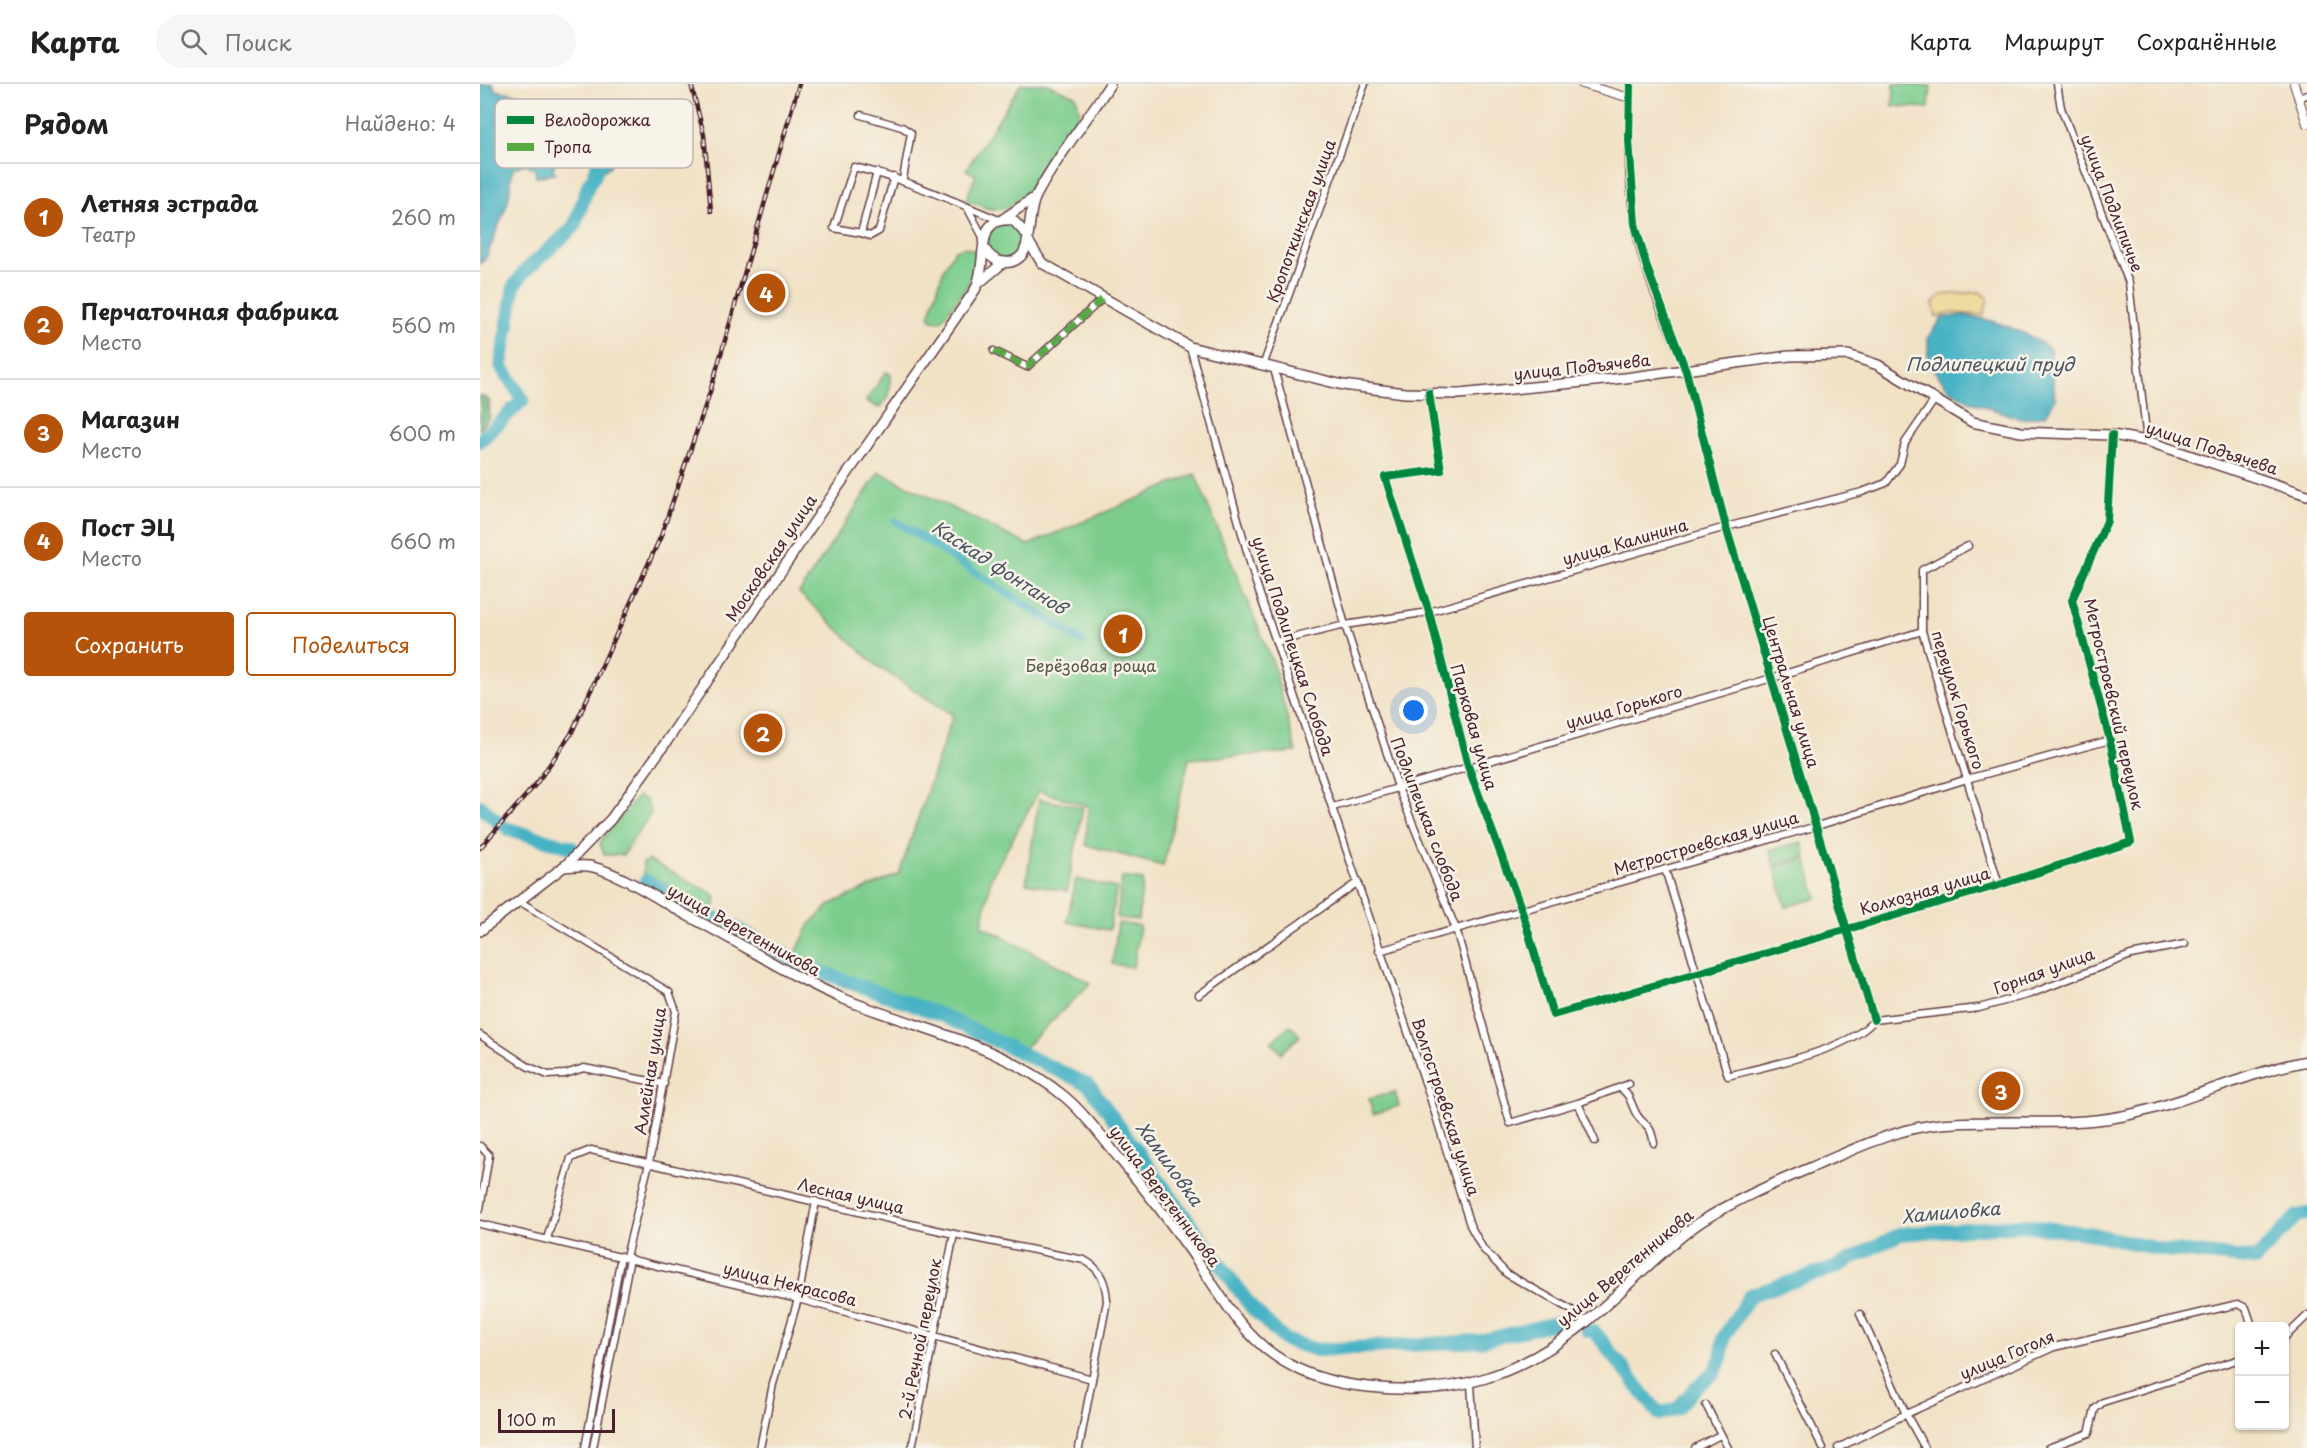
<!DOCTYPE html>
<html lang="ru">
<head>
<meta charset="utf-8">
<style>
	:root { --surface:#fff; --page:#f6f6f6; --text:#222; --muted:#767676; --line:#e0e0e0; --accent:#b45309 }
	body { margin:0; font-family:"Playpen Sans",sans-serif; background:var(--page); color:var(--text) }
	.controls { position:absolute; right:18px; bottom:18px; display:grid; overflow:hidden; border-radius:6px; box-shadow:0 2px 4px #0004 }
	.controls button { width:54px; height:54px; display:grid; place-items:center; padding:0; border:0; border-bottom:2px solid var(--line); background:var(--surface); color:var(--text); font:30px sans-serif }
	.scale { position:absolute; left:18px; bottom:15px; width:117px; box-sizing:border-box; padding-left:6px; border:3px solid #4a1f2b; border-top:0; font-size:16px; line-height:21px; white-space:nowrap; color:#4a1f2b; -webkit-text-stroke:4px #f7f3e8; paint-order:stroke }
	.you { position:absolute; left:934px; top:627px; width:21px; height:21px; margin:-15px; border:4px solid #fff; border-radius:50%; background:#1a73e8; box-shadow:0 0 0 9px #1a73e833 }
	.badge { display:grid; place-items:center; width:39px; height:39px; border-radius:50%; background:var(--accent); color:#fff; font-size:20px; font-weight:700 }
	.pin { position:absolute; translate:-50% -50%; border:3px solid #fff; box-shadow:0 2px 6px #0006 }
	.list { margin:0; padding:0; list-style:none }
	h2 { display:flex; justify-content:space-between; align-items:center; height:78px; margin:0; padding:0 24px; font-size:26px }
	h2 small { font-size:20px; font-weight:400; color:var(--muted) }
	.list li { display:grid; grid-template-columns:39px 1fr auto; gap:18px; align-items:center; box-sizing:border-box; height:108px; padding:0 24px; border-top:2px solid var(--line) }
	.list b { display:block; font-size:22px; white-space:nowrap }
	.list p { margin:0; font-size:20px; white-space:nowrap; color:var(--muted) }
	.list em { font-size:20px; font-style:normal; color:var(--muted) }
	.actions { display:flex; gap:12px; padding:18px 24px }
	.actions a { flex:1; padding:14px 0; border:2px solid var(--accent); border-radius:6px; text-align:center; font-size:21px; color:var(--accent) }
	.actions .main { background:var(--accent); color:#fff }
	.icon { flex:none; width:33px; height:33px; fill:none; stroke:currentColor; stroke-width:2; stroke-linecap:round; stroke-linejoin:round }
	.map { position:relative; flex:none; width:1827px; height:1364px; overflow:hidden }
	header { display:flex; align-items:center; gap:36px; box-sizing:border-box; height:84px; padding:0 30px; background:var(--surface); border-bottom:2px solid var(--line) }
	header strong { font-size:28px }
	nav { display:flex; gap:33px; margin-inline-start:auto; font-size:21px }
	.search { width:420px; height:54px; background:var(--page); display:flex; align-items:center; gap:15px; box-sizing:border-box; padding:0 21px; border-radius:33px; color:var(--muted); font-size:22px }
	main { display:flex }
	aside { flex:1; background:var(--surface) }
	.map>svg:first-child { display:block }
	.green { fill:#7ccd8d; stroke:#63765c; stroke-width:1.5 }
	.forest { fill:#65b078; stroke:#586852; stroke-width:1.5 }
	.sand { fill:#eeda9e; stroke:#9c7c64; stroke-width:1.5 }
	.water { fill:#46b2c4; stroke:#486878; stroke-width:1.5 }
	.lines { fill:none; stroke-linecap:round; stroke-linejoin:round }
	.canal { stroke:#46b2c4; stroke-width:8 }
	.river { stroke:#46b2c4; stroke-width:14 }
	.minor-casing { stroke:#633c42; stroke-width:9 }
	.tertiary-casing { stroke:#633c42; stroke-width:10 }
	.secondary-casing { stroke:#633c42; stroke-width:12 }
	.minor { stroke:#fff; stroke-width:6 }
	.tertiary { stroke:#fff; stroke-width:8 }
	.secondary { stroke:#fff; stroke-width:9 }
	.rail-casing { stroke:#4a1f2b; stroke-width:4.5 }
	.rail { stroke:#f7f3e8; stroke-width:2; stroke-dasharray:7; stroke-linecap:butt }
	.quiet { stroke:#57aa44; stroke-width:6; stroke-dasharray:12 6; stroke-linecap:butt }
	.cycleway-casing { stroke:#f7f3e8; stroke-width:11 }
	.cycleway { stroke:#00873e; stroke-width:8 }
	.labels { text-anchor:middle; stroke-width:5; stroke-linejoin:round; paint-order:stroke }
	.street-label { font-size:16px; fill:#4a1f2b; stroke:#f7f3e8 }
	.park-label { font-size:16px; fill:#595348; stroke:#f7f3e8 }
	.water-label { font-size:18px; font-style:italic; fill:#495261; stroke:#f7f3e8 }
	.key { fill:#f7f3e8; stroke:#c3b3af; stroke-width:1.5 }
	.key-label { font-size:16px; fill:#4a1f2b }
</style>
</head>
<body>
<header>
<strong>Карта</strong>
<div class="search"><svg class="icon" aria-label="search" viewBox="0 0 24 24"><circle cx="10" cy="10" r="6"/><path d="M15 15l6 6"/></svg>Поиск</div>
<nav><a>Карта</a><a>Маршрут</a><a>Сохранённые</a></nav>
</header>
<main>
<aside>
<h2>Рядом<small>Найдено: 4</small></h2>
<ul class="list">
<li><span class="badge">1</span><div><b>Летняя эстрада</b><p>Театр</p></div><em>260 m</em></li>
<li><span class="badge">2</span><div><b>Перчаточная фабрика</b><p>Место</p></div><em>560 m</em></li>
<li><span class="badge">3</span><div><b>Магазин</b><p>Место</p></div><em>600 m</em></li>
<li><span class="badge">4</span><div><b>Пост ЭЦ</b><p>Место</p></div><em>660 m</em></li>
</ul>
<div class="actions"><a class="main">Сохранить</a><a>Поделиться</a></div>
</aside>
<div class="map">
<svg width="1827" height="1364" viewBox="0 0 1827 1364">
	<rect width="100%" height="100%" fill="#f7f3e8"/>
	<filter id="ink" filterUnits="userSpaceOnUse"><feTurbulence type="fractalNoise" baseFrequency=".0167" numOctaves="2"/><feDisplacementMap in="SourceGraphic" scale="12" xChannelSelector="R" yChannelSelector="G"/><feConvolveMatrix kernelMatrix="1 2 1 2 8 2 1 2 1" color-interpolation-filters="sRGB"/></filter>
	<filter id="wash" filterUnits="userSpaceOnUse"><feTurbulence type="fractalNoise" baseFrequency=".008" numOctaves="4" result="noise"/><feDisplacementMap in="SourceGraphic" scale="24" xChannelSelector="R" yChannelSelector="G"/><feGaussianBlur stdDeviation="1.35" result="paint"/><feColorMatrix in="noise" values="0 0 0 0 0 0 0 0 0 0 0 0 0 0 0 0 0 1.4 0 .05"/><feComposite in="paint" operator="in"/></filter>
	<g filter="url(#wash)">
		<rect width="100%" height="100%" fill="#f1e2c6"/>
		<!-- green -->
		<g class="green">
			<path d="M 541,0 L 567,0 L 596,12 L 600,29 C 585,52 548,120 522,125 C 510,127 497,121 486,116 L 496,91 L 486,86 Z"/>
			<path d="M 1414,0 L 1451,2 L 1449,24 L 1413,22 Z"/>
			<circle cx="525" cy="157" r="18"/>
			<path d="M 485,163 L 497,168 L 489,200 L 461,237 L 452,236 L 449,232 L 464,184 L 475,166 Z"/>
			<path d="M 406,288 L 411,291 L 409,312 L 399,324 L 386,317 Z"/>
			<path d="M 399,388 L 548,461 L 715,390 L 793,579 L 816,668 L 709,675 L 683,782 L 606,761 L 608,722 L 559,707 L 511,794 L 502,842 L 611,899 L 542,966 L 315,870 L 330,840 L 351,820 L 419,790 L 473,631 L 397,582 L 319,509 Z"/>
			<path d="M 158,712 L 166,716 L 171,729 L 143,771 L 125,771 L 120,761 L 122,755 Z"/>
			<path d="M 559,715 L 603,723 L 587,807 L 546,799 Z"/>
			<path d="M 1322,758 L 1326,773 L 1294,781 L 1290,766 Z"/>
			<path d="M 1326,775 L 1337,814 L 1306,823 L 1295,783 Z"/>
			<path d="M 168,776 L 232,809 L 236,813 L 235,822 L 228,824 L 163,789 L 163,779 Z"/>
			<path d="M 642,793 L 663,796 L 658,836 L 637,834 Z"/>
			<path d="M 596,795 L 637,804 L 629,846 L 587,838 Z"/>
			<path d="M 638,839 L 660,842 L 653,883 L 632,880 Z"/>
			<path d="M 810,941 L 820,952 L 801,969 L 791,958 Z"/>
			<path d="M 915,1008 L 919,1022 L 893,1030 L 889,1015 Z"/>
		</g>
		<!-- forest -->
		<path class="forest" d="M 0,311 L 9,316 L 10,333 L 0,346 Z"/>
		<!-- sand -->
		<path class="sand" d="M 1500,208 L 1508,215 L 1503,231 L 1472,229 L 1456,233 L 1453,219 L 1461,211 Z"/>
		<!-- water -->
		<g class="water">
			<path d="M 0,0 L 13,0 L 15,6 L 41,11 L 48,24 L 52,53 C 80,45 89,28 109,55 L 117,54 L 118,51 L 132,54 L 130,56 L 134,64 L 130,83 L 115,91 L 108,87 L 117,70 L 116,63 L 110,61 L 111,72 L 100,59 L 88,65 L 91,74 L 77,73 L 73,86 L 75,90 L 56,93 L 55,85 L 46,80 L 33,84 L 28,118 L 6,174 L 0,180 Z"/>
			<path d="M 1483,231 C 1512,235 1546,247 1570,265 L 1575,315 L 1566,331 L 1541,335 L 1489,317 L 1469,305 L 1448,279 L 1448,253 L 1462,234 Z"/>
		</g>
		<g class="lines">
			<!-- canal -->
			<path class="canal" d="M 416,437 L 603,558"/>
			<!-- river -->
			<g class="river">
				<path d="M 0,357 L 43,316 L 21,282 L 34,202 L 44,188 L 94,143 L 109,99 L 115,91 L 119,73"/>
				<path d="M 0,722 L 21,740"/>
				<path d="M 28,745 L 91,763"/>
				<path d="M 166,797 L 236,835"/>
				<path d="M 251,842 L 325,882 L 461,931 L 609,1001 L 772,1224 L 805,1256 L 837,1266 L 1000,1257 L 1084,1237 L 1092,1240"/>
				<path d="M 1107,1246 L 1115,1248 L 1179,1330 L 1197,1325 L 1216,1303 L 1234,1289 L 1241,1274 L 1244,1253 L 1270,1211 L 1354,1184 L 1420,1150 L 1542,1141 L 1613,1150 L 1684,1166 L 1776,1175 L 1817,1132 L 1827,1130"/>
			</g>
		</g>
	</g>
	<g filter="url(#ink)">
		<g class="lines">
			<defs>
				<g id="minor">
					<path d="M 1577,0 L 1581,24 L 1649,199 L 1667,357"/>
					<path d="M 1818,14 L 1827,11"/>
					<path d="M 381,31 L 422,43 L 431,49 L 423,95"/>
					<path d="M 397,88 L 381,149 L 354,144 L 374,83 C 426,95 470,116 519,136"/>
					<path d="M 487,123 L 504,155"/>
					<path d="M 381,149 L 390,152 L 399,147 L 414,93"/>
					<path d="M 710,263 L 775,496 L 948,1007 L 990,1141 L 1003,1165 L 1027,1190 L 1095,1228 L 1106,1238"/>
					<path d="M 514,267 L 547,283 L 622,215"/>
					<path d="M 783,282 L 885,0"/>
					<path d="M 794,285 L 865,541 L 919,706 L 976,845 L 1030,1039 L 1098,1019 L 1149,1000"/>
					<path d="M 1206,287 L 1246,443 L 1394,936"/>
					<path d="M 949,309 L 961,386 L 905,393 L 949,528 L 988,682 L 1042,827 L 1073,931 L 1519,801 L 1651,758 L 1630,656 L 1592,516 L 1627,437 L 1632,351"/>
					<path d="M 1488,462 L 1442,486 L 1442,547 L 1519,801"/>
					<path d="M 796,558 L 865,541 L 949,528 L 1246,443 L 1382,408 L 1406,399 L 1420,380 L 1425,359 L 1455,315"/>
					<path d="M 853,723 L 1292,594 L 1442,547"/>
					<path d="M 1185,785 L 1248,992 C 1288,981 1369,967 1394,936"/>
					<path d="M 39,817 L 189,908 L 196,927 L 169,1079 L 146,1173"/>
					<path d="M 899,867 L 1337,742 L 1487,695 L 1630,656"/>
					<path d="M 719,911 L 878,798"/>
					<path d="M 1394,936 L 1499,924 L 1550,910 L 1651,871 L 1705,860"/>
					<path d="M 0,951 L 47,982 L 68,991 L 85,990 L 104,984 L 184,1000"/>
					<path d="M 1140,1004 C 1152,1012 1150,1020 1157,1031 C 1167,1046 1169,1036 1174,1059"/>
					<path d="M 1098,1019 L 1115,1057"/>
					<path d="M 0,1062 L 9,1071 L 0,1125"/>
					<path d="M 0,1140 L 318,1215 L 612,1295"/>
					<path d="M 67,1155 L 91,1074 L 111,1066 L 474,1150 L 604,1176 C 621,1185 626,1199 627,1217 L 599,1364"/>
					<path d="M 1380,1230 L 1426,1330 L 1445,1364"/>
					<path d="M 1804,1254 L 1827,1232"/>
					<path d="M 1295,1270 L 1343,1364"/>
					<path d="M 991,1300 L 995,1364"/>
					<path d="M 1226,1321 L 1248,1364"/>
					<path d="M 105,1364 L 141,1172"/>
					<path d="M 113,1364 L 150,1174"/>
					<path d="M 280,1364 L 293,1300 L 318,1215 L 336,1117"/>
					<path d="M 432,1364 L 474,1150"/>
					<path d="M 1215,1364 L 1240,1351"/>
					<path d="M 1358,1364 L 1426,1330 L 1574,1263 L 1758,1220 L 1766,1224 L 1772,1242"/>
					<path d="M 1568,1364 L 1609,1349 L 1615,1325 L 1623,1318 L 1760,1275"/>
				</g>
				<g id="tertiary">
					<path d="M 1102,0 L 1150,14"/>
					<path d="M 1150,0 C 1148,46 1148,93 1155,139 C 1163,189 1188,239 1206,287"/>
					<path d="M 1814,0 L 1827,40"/>
				</g>
				<g id="secondary">
					<path d="M 523,135 L 554,114"/>
					<path d="M 548,157 L 562,179 L 710,263 L 863,301 L 925,309 L 979,310 L 1145,294 L 1309,272 L 1368,271 L 1398,281 L 1492,338 L 1541,348 L 1632,351 L 1667,357 L 1827,411"/>
					<path d="M 505,165 C 512,178 529,183 540,173 C 552,163 547,128 556,112 C 576,73 606,38 630,0"/>
					<path d="M 499,199 L 524,178"/>
					<path d="M 83,783 C 92,783 104,780 113,783 C 142,790 184,819 212,834 C 263,860 311,893 364,915 C 437,945 522,960 585,1013 C 605,1030 621,1052 638,1073 C 664,1104 689,1136 712,1169 C 737,1205 758,1246 794,1271 C 822,1291 855,1300 889,1303 C 973,1313 1039,1292 1105,1239 C 1144,1207 1178,1168 1219,1139 C 1256,1115 1297,1098 1337,1081 C 1377,1064 1417,1044 1461,1040 C 1522,1034 1583,1044 1643,1032 C 1706,1019 1764,989 1827,977"/>
					<path d="M 0,847 L 86,781 L 131,735 L 187,657 L 347,419 L 495,206 C 510,178 491,131 533,136 L 546,150"/>
				</g>
			</defs>
			<!-- minor casing -->
			<use href="#minor" class="minor-casing"/>
			<!-- tertiary casing -->
			<use href="#tertiary" class="tertiary-casing"/>
			<!-- secondary casing -->
			<use href="#secondary" class="secondary-casing"/>
			<!-- minor -->
			<use href="#minor" class="minor"/>
			<!-- tertiary -->
			<use href="#tertiary" class="tertiary"/>
			<!-- secondary -->
			<use href="#secondary" class="secondary"/>
			<defs>
				<g id="rail">
					<path d="M 211,0 L 224,51 L 231,127"/>
					<path d="M 0,764 L 56,700 L 91,650 L 181,452 L 230,308 L 319,0"/>
				</g>
			</defs>
			<!-- rail casing -->
			<use href="#rail" class="rail-casing"/>
			<!-- rail -->
			<use href="#rail" class="rail"/>
			<!-- quiet -->
			<path class="quiet" d="M 514,267 L 547,283 L 622,215"/>
			<defs>
				<g id="cycleway">
					<path d="M 1150,0 L 1149,56 L 1155,140 L 1167,184 L 1206,287 L 1246,443 L 1394,936"/>
					<path d="M 949,309 L 961,386 L 905,393 L 949,528 L 988,682 L 1042,827 L 1073,931 L 1519,801 L 1651,758 L 1630,656 L 1592,516 L 1627,437 L 1632,351"/>
				</g>
			</defs>
			<!-- cycleway casing -->
			<use href="#cycleway" class="cycleway-casing"/>
			<!-- cycleway -->
			<use href="#cycleway" class="cycleway"/>
		</g>
	</g>
	<g class="labels">
		<!-- street labels -->
		<g class="street-label">
			<text transform="translate(1632 119) rotate(69)" y="6">улица Подлипичье</text>
			<text transform="translate(821 137) rotate(-70)" y="6">Кропоткинская улица</text>
			<text transform="translate(1102 283) rotate(-6)" y="6">улица Подъячева</text>
			<text transform="translate(1732 364) rotate(18)" y="6">улица Подъячева</text>
			<text transform="translate(1145 458) rotate(-16)" y="6">улица Калинина</text>
			<text transform="translate(291 474) rotate(-56)" y="6">Московская улица</text>
			<text transform="translate(813 562) rotate(72)" y="6">улица Подлипецкая Слобода</text>
			<text transform="translate(1311 608) rotate(73)" y="6">Центральная улица</text>
			<text transform="translate(1478 616) rotate(73)" y="6">переулок Горького</text>
			<text transform="translate(1634 620) rotate(77)" y="6">Метростроевский переулок</text>
			<text transform="translate(1144 623) rotate(-16)" y="6">улица Горького</text>
			<text transform="translate(994 643) rotate(74)" y="6">Парковая улица</text>
			<text transform="translate(947 735) rotate(69)" y="6">Подлипецкая слобода</text>
			<text transform="translate(1226 759) rotate(-16)" y="6">Метростроевская улица</text>
			<text transform="translate(1445 807) rotate(-16)" y="6">Колхозная улица</text>
			<text transform="translate(264 846) rotate(29)" y="6">улица Веретенникова</text>
			<text transform="translate(1564 887) rotate(-20)" y="6">Горная улица</text>
			<text transform="translate(170 987) rotate(-81)" y="6">Аллейная улица</text>
			<text transform="translate(966 1023) rotate(72)" y="6">Волгостроевская улица</text>
			<text transform="translate(371 1112) rotate(13)" y="6">Лесная улица</text>
			<text transform="translate(685 1112) rotate(53)" y="6">улица Веретенникова</text>
			<text transform="translate(1145 1184) rotate(-40)" y="6">улица Веретенникова</text>
			<text transform="translate(310 1200) rotate(14)" y="6">улица Некрасова</text>
			<text transform="translate(440 1255) rotate(-79)" y="6">2-й Речной переулок</text>
			<text transform="translate(1527 1271) rotate(-23)" y="6">улица Гоголя</text>
		</g>
		<!-- park labels -->
		<g class="park-label">
			<text x="611" y="588">Берёзовая роща</text>
		</g>
		<!-- water labels -->
		<g class="water-label">
			<text x="1510" y="287">Подлипецкий пруд</text>
			<text transform="translate(519 484) rotate(33)" y="6">Каскад фонтанов</text>
			<text transform="translate(689 1080) rotate(54)" y="6">Хамиловка</text>
			<text transform="translate(1471 1129) rotate(-5)" y="6">Хамиловка</text>
		</g>
	</g>
	<!-- legend -->
	<rect x="15" y="15" width="198" height="69" rx="9" class="key"/>
	<rect x="27" y="32" width="27" height="8" fill="#00873e"/>
	<rect x="27" y="59" width="27" height="8" fill="#57aa44"/>
	<g class="key-label">
		<text x="64" y="42">Велодорожка</text>
		<text x="64" y="69">Тропа</text>
	</g>
</svg>
<div class="controls">
<button>+</button>
<button>−</button>
</div>
<div class="scale">100 m</div>
<div class="you"></div>
<div class="pin badge" style="left:643px;top:550px">1</div>
<div class="pin badge" style="left:283px;top:649px">2</div>
<div class="pin badge" style="left:1521px;top:1007px">3</div>
<div class="pin badge" style="left:286px;top:209px">4</div>
</div>
</main>
</body>
</html>
